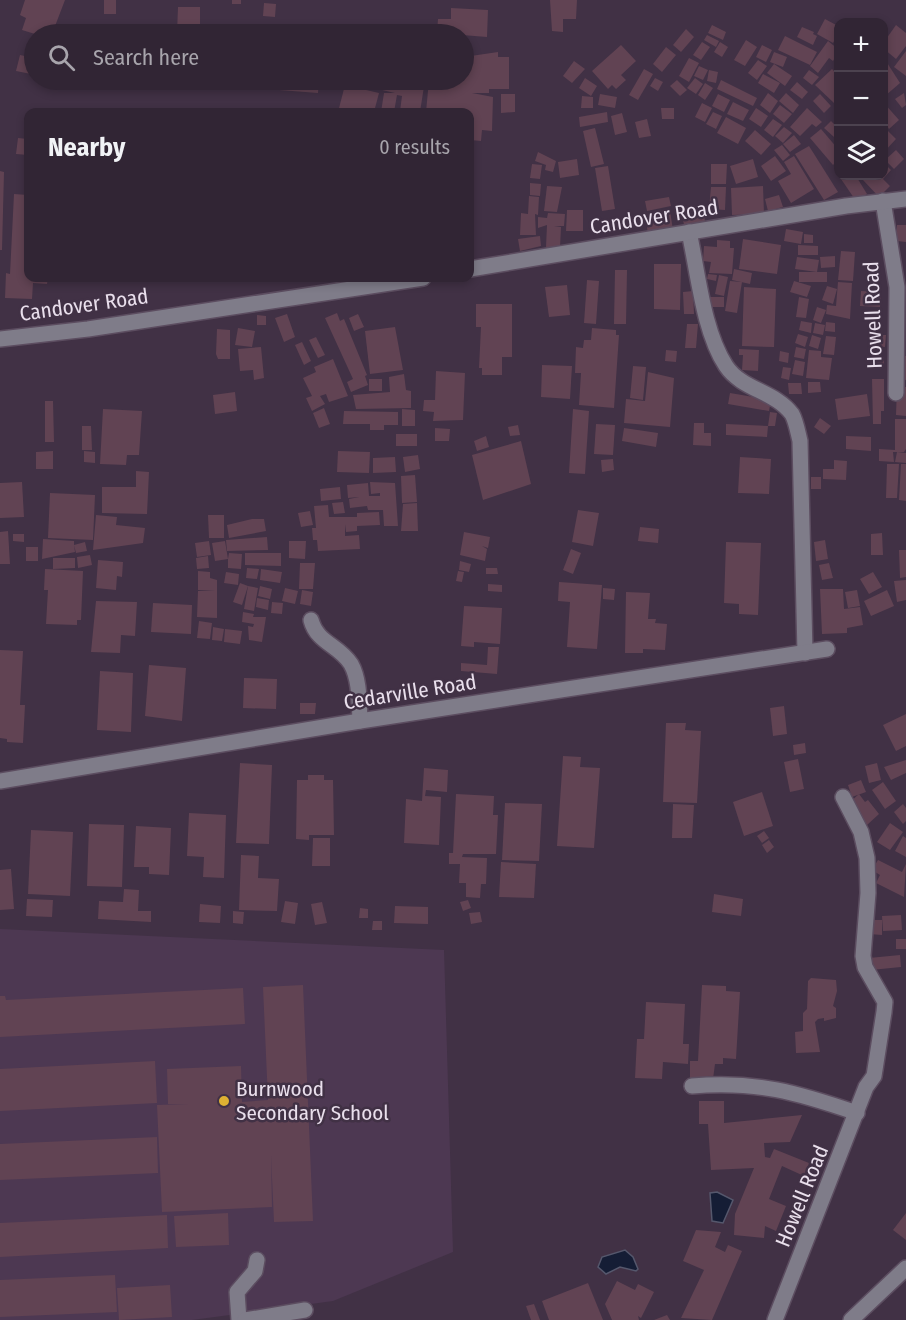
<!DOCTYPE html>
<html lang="en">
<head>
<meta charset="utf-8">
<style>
	:root { --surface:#312534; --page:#3d3140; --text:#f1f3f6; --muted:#a8a5ac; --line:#4c424f }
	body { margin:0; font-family:"Fira Sans Condensed",sans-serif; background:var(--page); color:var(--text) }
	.controls { position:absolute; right:18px; top:18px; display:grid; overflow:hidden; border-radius:12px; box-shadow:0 3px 9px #0003 }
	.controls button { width:54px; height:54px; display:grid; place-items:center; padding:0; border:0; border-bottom:2px solid var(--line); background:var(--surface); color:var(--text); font:30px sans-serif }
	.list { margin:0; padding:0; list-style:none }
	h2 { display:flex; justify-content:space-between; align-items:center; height:78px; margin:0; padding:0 24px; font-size:26px }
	h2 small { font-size:20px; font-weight:400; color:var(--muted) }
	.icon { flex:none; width:33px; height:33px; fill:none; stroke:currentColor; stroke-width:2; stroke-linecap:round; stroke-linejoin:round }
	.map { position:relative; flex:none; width:906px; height:1320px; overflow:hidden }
	.search { position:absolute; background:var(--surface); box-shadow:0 3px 9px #0003; left:24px; top:24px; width:450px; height:66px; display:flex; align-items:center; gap:15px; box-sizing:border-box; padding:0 21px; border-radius:33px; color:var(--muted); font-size:22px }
	.panel { position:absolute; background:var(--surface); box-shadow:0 3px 9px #0003; left:24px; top:108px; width:450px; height:174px; border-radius:12px }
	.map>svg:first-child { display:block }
	.built { fill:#4d3852 }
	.water { fill:#151d35; stroke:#55576c; stroke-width:1.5 }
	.building { fill:#614353 }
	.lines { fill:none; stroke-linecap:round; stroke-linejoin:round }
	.minor-casing { stroke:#5c4d60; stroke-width:18 }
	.minor { stroke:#7f7c89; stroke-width:15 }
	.poi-dot { fill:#deb133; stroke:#413145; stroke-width:2 }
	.labels { text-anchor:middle; stroke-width:5; stroke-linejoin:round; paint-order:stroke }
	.street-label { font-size:21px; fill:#e9dfec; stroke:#413145 }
	.poi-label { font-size:21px; fill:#e9dfec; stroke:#413145; text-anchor:start }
</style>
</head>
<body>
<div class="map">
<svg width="906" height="1320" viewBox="0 0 906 1320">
	<rect width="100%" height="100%" fill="#413145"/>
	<!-- built -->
	<path class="built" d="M 0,929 L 444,950 L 453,1252 L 333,1301 L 192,1320 L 0,1320 Z"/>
	<!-- water -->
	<g class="water">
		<path d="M 717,1192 L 733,1200 L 723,1223 L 712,1221 L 710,1193 Z"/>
		<path d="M 625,1250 L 633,1257 L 638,1269 L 636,1271 L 620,1267 L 606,1274 L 598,1267 L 602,1257 Z"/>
	</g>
	<!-- building -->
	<g class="building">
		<path d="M 25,0 L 65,0 L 52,34 L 35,34 L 22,30 L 26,18 L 20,15 Z"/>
		<rect x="104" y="0" width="12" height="14"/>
		<rect x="232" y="0" width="9" height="4"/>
		<path d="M 550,0 L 577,0 L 576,19 L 563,19 L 563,32 L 552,31 Z"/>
		<path d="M 264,3 L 276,4 L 275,17 L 263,16 Z"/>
		<path d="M 178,7 L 200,7 L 200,34 L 177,33 Z"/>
		<path d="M 451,8 L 488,10 L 487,37 L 437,33 L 438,19 L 451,19 Z"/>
		<path d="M 825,19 L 838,26 L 838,34 L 833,43 L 817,34 Z"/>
		<path d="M 712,25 L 726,32 L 723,40 L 708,33 Z"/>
		<path d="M 896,25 L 906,33 L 906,46 L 896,59 L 884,49 L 884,42 Z"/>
		<path d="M 290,27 L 321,29 L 321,34 L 277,34 L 278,28 Z"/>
		<path d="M 802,27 L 814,32 L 813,34 L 817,36 L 813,45 L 797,37 Z"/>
		<path d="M 686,29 L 694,37 L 681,52 L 673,45 Z"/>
		<path d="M 707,35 L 719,41 L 716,47 L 704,40 Z"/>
		<path d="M 785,36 L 817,52 L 810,65 L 778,50 Z"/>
		<path d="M 746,40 L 757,47 L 745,66 L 734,60 Z"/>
		<path d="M 828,41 L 838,49 L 838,53 L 833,61 L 829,58 L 818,73 L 810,66 Z"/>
		<path d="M 702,42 L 710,47 L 701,60 L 693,55 Z"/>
		<path d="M 720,42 L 728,47 L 722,57 L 714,52 Z"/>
		<path d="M 621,45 L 636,61 L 621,75 L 626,80 L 616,89 L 612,85 L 608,89 L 592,71 Z"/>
		<path d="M 762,45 L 772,50 L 766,62 L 756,57 Z"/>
		<path d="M 666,47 L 676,55 L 662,72 L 653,64 Z"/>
		<path d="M 906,51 L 906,76 L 894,67 Z"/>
		<path d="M 498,52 L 498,57 L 509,57 L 509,89 L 489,89 L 489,93 L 472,93 L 493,97 L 492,131 L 482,130 L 481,141 L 470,140 L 470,112 L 426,112 L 429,80 L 464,80 L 464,57 Z"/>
		<path d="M 774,52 L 787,57 L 783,67 L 770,62 Z"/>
		<path d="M 20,55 L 34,58 L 31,74 L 16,71 Z"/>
		<path d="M 689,58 L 699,63 L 689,82 L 679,76 Z"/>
		<path d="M 884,58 L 900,83 L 885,96 L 884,93 Z"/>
		<path d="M 758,60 L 767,66 L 757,80 L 748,73 Z"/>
		<path d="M 574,61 L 585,69 L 572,83 L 563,76 Z"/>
		<path d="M 774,64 L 792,76 L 785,86 L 767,73 Z"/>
		<path d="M 699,66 L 708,70 L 703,80 L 694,76 Z"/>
		<path d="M 644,69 L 653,74 L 638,100 L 629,95 Z"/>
		<path d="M 832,69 L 838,75 L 838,82 L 834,87 L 838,92 L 838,99 L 834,103 L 815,85 Z"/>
		<path d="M 709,70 L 718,72 L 716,83 L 707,81 Z"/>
		<path d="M 809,70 L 819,77 L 812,85 L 803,78 Z"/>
		<path d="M 763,74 L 780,83 L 774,93 L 758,83 Z"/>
		<path d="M 585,78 L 597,86 L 591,96 L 579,88 Z"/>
		<path d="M 655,78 L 663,82 L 658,91 L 650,86 Z"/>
		<path d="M 695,78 L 703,84 L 696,94 L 687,88 Z"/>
		<path d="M 233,80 L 245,80 L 245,84 L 233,85 Z"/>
		<path d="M 279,80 L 319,80 L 318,93 L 279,90 Z"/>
		<path d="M 385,80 L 425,80 L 420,112 L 400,111 L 402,96 L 397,95 L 394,112 L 381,112 L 384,93 L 395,93 L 382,90 Z"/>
		<path d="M 677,80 L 687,90 L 680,96 L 670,86 Z"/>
		<path d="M 721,80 L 757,98 L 753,106 L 717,89 Z"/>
		<path d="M 797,82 L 808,92 L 802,99 L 790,90 Z"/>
		<path d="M 705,83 L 713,88 L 705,100 L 698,95 Z"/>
		<path d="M 345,85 L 379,93 L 374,112 L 338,112 Z"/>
		<path d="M 768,93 L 778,101 L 770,113 L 760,105 Z"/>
		<path d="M 786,93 L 799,105 L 793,113 L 779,101 Z"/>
		<path d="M 904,93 L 906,105 L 902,108 L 895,99 Z"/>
		<path d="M 501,94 L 515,94 L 515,112 L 501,113 Z"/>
		<path d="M 600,94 L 617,97 L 615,108 L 598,105 Z"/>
		<path d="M 718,94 L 730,100 L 724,112 L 712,106 Z"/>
		<path d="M 820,94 L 831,106 L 824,113 L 813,101 Z"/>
		<path d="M 582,96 L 593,97 L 593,108 L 581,108 Z"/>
		<path d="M 733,102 L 749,110 L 743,121 L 727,114 Z"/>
		<path d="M 702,103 L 712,108 L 705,122 L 695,117 Z"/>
		<path d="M 884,103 L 899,120 L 889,129 L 884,122 Z"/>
		<path d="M 780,105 L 792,114 L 784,123 L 773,114 Z"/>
		<path d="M 661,108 L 674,108 L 674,119 L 662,119 Z"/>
		<path d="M 756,108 L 768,116 L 761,127 L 749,119 Z"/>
		<path d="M 807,108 L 822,122 L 816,127 L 812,124 L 800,136 L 790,127 Z"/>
		<path d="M 607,112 L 608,122 L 580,127 L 579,117 Z"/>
		<path d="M 713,112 L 722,116 L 716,129 L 706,124 Z"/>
		<path d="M 622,113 L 627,132 L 615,135 L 611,116 Z"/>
		<path d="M 726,117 L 746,128 L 738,144 L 717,133 Z"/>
		<path d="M 647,119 L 651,136 L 639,138 L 635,122 Z"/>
		<path d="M 773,119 L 782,125 L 773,137 L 764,130 Z"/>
		<path d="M 831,121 L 838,128 L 834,137 L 824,128 Z"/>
		<path d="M 784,127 L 792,133 L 783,143 L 775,136 Z"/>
		<path d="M 595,128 L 604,164 L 591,167 L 583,131 Z"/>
		<path d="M 821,129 L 838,149 L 838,160 L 833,165 L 810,138 Z"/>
		<path d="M 886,129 L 896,139 L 884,152 L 884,132 Z"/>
		<path d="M 755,130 L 771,144 L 761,155 L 745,141 Z"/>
		<path d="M 794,135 L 801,144 L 790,152 L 783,144 Z"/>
		<path d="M 18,138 L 28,139 L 28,155 L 16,154 Z"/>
		<path d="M 782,145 L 790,155 L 783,161 L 774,150 Z"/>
		<path d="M 809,146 L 838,192 L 824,200 L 795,154 Z"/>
		<path d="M 896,150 L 904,159 L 894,169 L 885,160 Z"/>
		<path d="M 538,152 L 556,161 L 553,172 L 545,170 L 546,165 L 535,161 Z"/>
		<path d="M 775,156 L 786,171 L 771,181 L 761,166 Z"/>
		<path d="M 794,156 L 814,189 L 791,203 L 778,181 L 791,174 L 784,162 Z"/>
		<path d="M 577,159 L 579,175 L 560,178 L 558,162 Z"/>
		<path d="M 753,159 L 758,177 L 736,184 L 730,166 Z"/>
		<path d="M 884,163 L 891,170 L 883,179 L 890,186 L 879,197 L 863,180 L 868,176 L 884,176 Z"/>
		<path d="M 532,164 L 542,165 L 540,179 L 530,178 Z"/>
		<path d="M 711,164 L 727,164 L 726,184 L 711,184 Z"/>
		<path d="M 608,166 L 615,209 L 602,211 L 595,168 Z"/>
		<path d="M 0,171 L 4,172 L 2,250 L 0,250 Z"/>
		<path d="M 839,176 L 856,176 L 867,194 L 856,201 Z"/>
		<path d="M 530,183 L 541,184 L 540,196 L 530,195 Z"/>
		<path d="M 547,186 L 562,187 L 557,212 L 544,211 Z"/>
		<path d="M 763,186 L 764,214 L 732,215 L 731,188 Z"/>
		<path d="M 711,187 L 726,187 L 725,210 L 709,209 Z"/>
		<path d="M 14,194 L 28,195 L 28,278 L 48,278 L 47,284 L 33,283 L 32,299 L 5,298 L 6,273 L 10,274 Z"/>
		<path d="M 779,195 L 783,207 L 768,211 L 765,199 Z"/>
		<path d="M 529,196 L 539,197 L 538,215 L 535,214 L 536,235 L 520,235 L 521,213 L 528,214 Z"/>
		<path d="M 669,197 L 671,206 L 647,211 L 645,201 Z"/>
		<path d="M 703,206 L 705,222 L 684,225 L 681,209 Z"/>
		<path d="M 567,210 L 583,210 L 583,231 L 566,231 Z"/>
		<path d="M 670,211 L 673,230 L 648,234 L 645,214 Z"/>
		<path d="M 548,213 L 565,214 L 564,226 L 554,226 L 561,227 L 560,248 L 546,247 L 547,225 L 538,228 L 538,217 L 547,218 Z"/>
		<path d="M 897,225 L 906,225 L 906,242 L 897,241 Z"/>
		<path d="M 786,229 L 803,232 L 801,244 L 784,241 Z"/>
		<path d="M 804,234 L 813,235 L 813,243 L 804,243 Z"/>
		<path d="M 540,236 L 541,246 L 520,251 L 518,239 Z"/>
		<path d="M 743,239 L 781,245 L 777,274 L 739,269 Z"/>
		<path d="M 717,240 L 730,241 L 730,248 L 734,248 L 732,274 L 709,273 L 711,262 L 703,261 L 704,246 L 717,247 Z"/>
		<path d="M 798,245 L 818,246 L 818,255 L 798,255 Z"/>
		<path d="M 841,251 L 855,252 L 853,281 L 838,280 Z"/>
		<path d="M 835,256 L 835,267 L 821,268 L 820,257 Z"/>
		<path d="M 797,257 L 819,260 L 817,272 L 795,269 Z"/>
		<path d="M 654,264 L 681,264 L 680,310 L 654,309 Z"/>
		<path d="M 734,269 L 752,273 L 750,284 L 732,280 Z"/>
		<path d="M 615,270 L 627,270 L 626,324 L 614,324 Z"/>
		<rect x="799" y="272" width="28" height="10"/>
		<path d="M 708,274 L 717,275 L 716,281 L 707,279 Z"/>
		<path d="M 719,275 L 728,277 L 724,296 L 715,294 Z"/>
		<path d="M 587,280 L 599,281 L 596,324 L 584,323 Z"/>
		<path d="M 730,281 L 742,282 L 737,313 L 725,311 Z"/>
		<path d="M 794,281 L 811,286 L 807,297 L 790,292 Z"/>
		<path d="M 838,282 L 852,283 L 850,319 L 826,314 L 827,305 L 836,306 Z"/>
		<path d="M 567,285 L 570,315 L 549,317 L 545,287 Z"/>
		<path d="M 827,286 L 837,289 L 833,304 L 822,300 Z"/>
		<path d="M 744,287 L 776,289 L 774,347 L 742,346 Z"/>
		<path d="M 693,291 L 694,314 L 684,314 L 683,292 Z"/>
		<path d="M 861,291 L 881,292 L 880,307 L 860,306 Z"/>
		<path d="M 710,297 L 724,297 L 724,307 L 711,307 Z"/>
		<path d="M 799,297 L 809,299 L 806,318 L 796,317 Z"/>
		<path d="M 476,304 L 512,304 L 512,357 L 502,357 L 502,375 L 482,375 L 482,368 L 479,368 L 481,327 L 476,327 Z"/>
		<path d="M 817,307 L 826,310 L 821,323 L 813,320 Z"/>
		<path d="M 337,313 L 340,321 L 344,319 L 367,375 L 365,376 L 368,385 L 351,392 L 347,382 L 353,379 L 325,318 Z"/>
		<path d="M 287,314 L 295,337 L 284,342 L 275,318 Z"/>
		<path d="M 358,314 L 364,327 L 354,331 L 349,318 Z"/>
		<path d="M 257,315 L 266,316 L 266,325 L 257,325 Z"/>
		<path d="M 801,321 L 812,323 L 811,333 L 799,330 Z"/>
		<path d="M 826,322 L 835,323 L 835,332 L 825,331 Z"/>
		<path d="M 815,323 L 825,325 L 823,335 L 813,333 Z"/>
		<path d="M 687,324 L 698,324 L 696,348 L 685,348 Z"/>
		<path d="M 395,327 L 403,370 L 370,374 L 365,331 Z"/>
		<path d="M 238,328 L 255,331 L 252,347 L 235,345 Z"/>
		<path d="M 592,328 L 616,330 L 616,335 L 619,335 L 614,408 L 579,405 L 581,373 L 575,373 L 576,347 L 583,348 L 584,340 L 591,340 Z"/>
		<path d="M 217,329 L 230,330 L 230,359 L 218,359 L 216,354 Z"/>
		<path d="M 798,334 L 808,337 L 805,347 L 795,343 Z"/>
		<path d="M 812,335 L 821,338 L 818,349 L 809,346 Z"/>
		<path d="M 871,335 L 886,335 L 885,347 L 870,346 Z"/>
		<path d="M 826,336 L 836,337 L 834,355 L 823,354 Z"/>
		<path d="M 316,337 L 325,355 L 318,358 L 309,340 Z"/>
		<path d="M 302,342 L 311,361 L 304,365 L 295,345 Z"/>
		<path d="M 261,347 L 264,378 L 254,380 L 253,370 L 240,371 L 238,349 Z"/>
		<path d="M 796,347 L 806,349 L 804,359 L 794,357 Z"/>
		<path d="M 739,349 L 759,350 L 758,371 L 742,370 L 743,355 L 739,355 Z"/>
		<path d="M 666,350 L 677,351 L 676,362 L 665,361 Z"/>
		<path d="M 809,350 L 821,351 L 821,357 L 832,358 L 829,380 L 806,378 Z"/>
		<path d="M 780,351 L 789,353 L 788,363 L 779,361 Z"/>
		<path d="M 902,356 L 906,356 L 906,380 L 897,379 Z"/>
		<path d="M 876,357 L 884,357 L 884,366 L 876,367 Z"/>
		<path d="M 333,359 L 348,396 L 329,402 L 326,394 L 320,396 L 325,404 L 312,411 L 306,398 L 312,396 L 303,378 L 316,372 L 314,367 Z"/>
		<path d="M 795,360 L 805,362 L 803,376 L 792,374 Z"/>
		<path d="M 542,365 L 572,366 L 570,399 L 541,397 Z"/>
		<path d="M 633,366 L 646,367 L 643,400 L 630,398 Z"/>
		<path d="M 783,367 L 791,368 L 789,380 L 781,378 Z"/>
		<path d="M 436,371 L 465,373 L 463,420 L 433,421 L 434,412 L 423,411 L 424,400 L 435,400 Z"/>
		<path d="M 648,372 L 674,378 L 670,427 L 624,423 L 626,399 L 645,401 Z"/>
		<path d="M 404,374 L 406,390 L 411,391 L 411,408 L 356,409 L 353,395 L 390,392 L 389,377 Z"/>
		<rect x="369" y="379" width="13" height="12"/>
		<path d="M 872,379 L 884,379 L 884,411 L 881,411 L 881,424 L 873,424 Z"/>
		<path d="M 808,382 L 820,382 L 821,392 L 808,393 Z"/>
		<path d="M 788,383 L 801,383 L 802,394 L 789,394 Z"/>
		<path d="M 897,387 L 906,387 L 906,416 L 896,415 Z"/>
		<path d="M 235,392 L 237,411 L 215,414 L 213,395 Z"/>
		<path d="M 730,393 L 771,400 L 769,411 L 728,404 Z"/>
		<path d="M 867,394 L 870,416 L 838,420 L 835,399 Z"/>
		<path d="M 45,401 L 53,401 L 54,442 L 45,442 Z"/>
		<path d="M 324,408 L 330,424 L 319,428 L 313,413 Z"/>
		<path d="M 103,409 L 142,411 L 139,455 L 127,455 L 126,465 L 100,464 Z"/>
		<path d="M 402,409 L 415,410 L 415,426 L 402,426 Z"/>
		<path d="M 573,409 L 589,411 L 585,474 L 569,473 Z"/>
		<path d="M 344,411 L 398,412 L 398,425 L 384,425 L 384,430 L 370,430 L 370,424 L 343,424 Z"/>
		<path d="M 770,412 L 777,413 L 775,426 L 768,426 L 767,437 L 726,435 L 726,424 L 768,426 Z"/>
		<path d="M 820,418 L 831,426 L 824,434 L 814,427 Z"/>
		<path d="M 895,419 L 906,419 L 906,449 L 904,452 L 893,452 L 894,462 L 879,461 L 879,449 L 895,450 Z"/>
		<path d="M 694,423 L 704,423 L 704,433 L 711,433 L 711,446 L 693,445 Z"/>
		<path d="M 596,424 L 615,425 L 613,455 L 594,454 Z"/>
		<path d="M 518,425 L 520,435 L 510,436 L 508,427 Z"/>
		<path d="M 82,426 L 91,426 L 92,450 L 82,450 Z"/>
		<path d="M 435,428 L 450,429 L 449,441 L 435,441 Z"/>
		<path d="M 624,428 L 658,433 L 656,447 L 622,441 Z"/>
		<rect x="396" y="434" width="21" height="12"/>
		<path d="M 486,436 L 489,447 L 477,451 L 474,441 Z"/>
		<path d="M 846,436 L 871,437 L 871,451 L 846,449 Z"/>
		<path d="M 521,441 L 531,484 L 483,500 L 472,455 Z"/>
		<path d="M 53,451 L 53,469 L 36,469 L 36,452 Z"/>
		<path d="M 84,451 L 95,452 L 95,463 L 84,462 Z"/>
		<path d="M 338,451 L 370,452 L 369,473 L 337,472 Z"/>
		<path d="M 897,452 L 906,453 L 906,463 L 895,462 Z"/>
		<path d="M 418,455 L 420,469 L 405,472 L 403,457 Z"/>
		<path d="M 395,457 L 396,472 L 373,473 L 373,458 Z"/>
		<path d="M 740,457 L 771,459 L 769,494 L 738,493 Z"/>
		<path d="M 613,459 L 614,470 L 602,472 L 601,460 Z"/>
		<path d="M 834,460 L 847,461 L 846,480 L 823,479 L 823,469 L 834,469 Z"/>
		<path d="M 887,464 L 899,464 L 897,498 L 886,498 Z"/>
		<path d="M 901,464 L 906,464 L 906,501 L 899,500 Z"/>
		<path d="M 136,471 L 149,472 L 147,514 L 102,513 L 102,487 L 136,487 Z"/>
		<path d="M 415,475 L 417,502 L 402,503 L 401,476 Z"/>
		<rect x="811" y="477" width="10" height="12"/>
		<path d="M 22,482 L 24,517 L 0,518 L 0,483 Z"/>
		<path d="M 370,482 L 395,483 L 398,526 L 384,526 L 383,510 L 368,510 L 367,506 L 350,508 L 349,499 L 359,497 L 348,498 L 347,485 L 368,483 L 369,496 L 380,496 L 380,493 L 371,494 Z"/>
		<path d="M 340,487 L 341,499 L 321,501 L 320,489 Z"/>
		<path d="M 50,493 L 95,495 L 93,540 L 48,538 Z"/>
		<path d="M 343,502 L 345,513 L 334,514 L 332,503 Z"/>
		<path d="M 417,503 L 418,531 L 401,531 L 403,504 Z"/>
		<path d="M 328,505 L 329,517 L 357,517 L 357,513 L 379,512 L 380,525 L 357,526 L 357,531 L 346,532 L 345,524 L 345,536 L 359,535 L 360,549 L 318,551 L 317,540 L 313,540 L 312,528 L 316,528 L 314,506 Z"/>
		<path d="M 578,510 L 599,513 L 593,546 L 572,542 Z"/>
		<path d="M 310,511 L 313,525 L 301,527 L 298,513 Z"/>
		<path d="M 96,515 L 117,517 L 116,525 L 145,528 L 143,543 L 93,550 Z"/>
		<path d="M 208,515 L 224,515 L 224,538 L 209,538 Z"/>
		<path d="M 252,519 L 264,519 L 266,531 L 229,538 L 227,525 Z"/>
		<path d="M 640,527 L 659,529 L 658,543 L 638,541 Z"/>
		<path d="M 8,531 L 10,564 L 0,564 L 0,532 Z"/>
		<path d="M 464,532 L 490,537 L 488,548 L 482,546 L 487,549 L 485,561 L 460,555 Z"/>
		<path d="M 882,533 L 883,555 L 871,555 L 871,534 Z"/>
		<path d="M 13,534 L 24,534 L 24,542 L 13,541 Z"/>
		<path d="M 267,537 L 268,550 L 227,551 L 226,540 Z"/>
		<path d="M 43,539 L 74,541 L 74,545 L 85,542 L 87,551 L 76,553 L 74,545 L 75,552 L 42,559 Z"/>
		<path d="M 825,540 L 828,559 L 816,561 L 814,542 Z"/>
		<path d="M 209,541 L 211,555 L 197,557 L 195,543 Z"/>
		<path d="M 225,541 L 228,559 L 229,553 L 242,554 L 241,569 L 228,568 L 228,559 L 215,561 L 212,543 Z"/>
		<path d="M 289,541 L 306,541 L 305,559 L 289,558 Z"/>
		<path d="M 726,542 L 761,543 L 758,615 L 739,614 L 739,604 L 724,603 Z"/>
		<rect x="26" y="547" width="12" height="14"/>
		<path d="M 571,549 L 581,553 L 573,574 L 563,570 Z"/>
		<path d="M 899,550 L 906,550 L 906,577 L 900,578 Z"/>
		<path d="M 245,553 L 281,553 L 281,566 L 245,565 Z"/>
		<path d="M 90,555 L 92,565 L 78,568 L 77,557 Z"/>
		<path d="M 208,556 L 209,568 L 197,569 L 196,558 Z"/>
		<path d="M 53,558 L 75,558 L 75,568 L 53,569 Z"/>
		<path d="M 98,560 L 123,562 L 122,577 L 117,576 L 116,590 L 96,588 Z"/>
		<path d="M 460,561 L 471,564 L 469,572 L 459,570 Z"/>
		<path d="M 300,563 L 315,563 L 313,589 L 299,589 Z"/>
		<path d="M 829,563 L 833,578 L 822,580 L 819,565 Z"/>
		<path d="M 247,568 L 259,569 L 257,579 L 246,578 Z"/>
		<path d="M 486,568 L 497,568 L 498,574 L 486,574 Z"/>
		<path d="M 45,569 L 83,571 L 81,620 L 77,620 L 77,625 L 46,624 L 48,590 L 44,590 Z"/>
		<path d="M 261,569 L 282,572 L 280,583 L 260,580 Z"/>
		<path d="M 198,571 L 210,572 L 210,578 L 217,580 L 217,618 L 197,617 L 198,591 L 215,591 L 198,590 Z"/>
		<path d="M 458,571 L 464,572 L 462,582 L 456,581 Z"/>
		<path d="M 226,572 L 239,574 L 238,585 L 224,583 Z"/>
		<path d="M 873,572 L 882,587 L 869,594 L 860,579 Z"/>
		<path d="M 906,580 L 906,600 L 897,602 L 894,581 Z"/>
		<path d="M 559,582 L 602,585 L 597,649 L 567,647 L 570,602 L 558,601 Z"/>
		<path d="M 240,583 L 248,586 L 242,605 L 233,602 Z"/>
		<path d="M 488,584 L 502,585 L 502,592 L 488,591 Z"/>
		<path d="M 248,586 L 258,588 L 254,611 L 244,609 Z"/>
		<path d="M 260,586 L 272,589 L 270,599 L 258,596 Z"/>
		<path d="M 285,588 L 298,591 L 295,604 L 282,601 Z"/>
		<path d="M 603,588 L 615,589 L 614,600 L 603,599 Z"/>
		<path d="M 820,589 L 843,589 L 844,609 L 860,607 L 863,625 L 847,628 L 847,633 L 822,634 Z"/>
		<path d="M 302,590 L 313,592 L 311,606 L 300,604 Z"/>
		<path d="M 857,590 L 860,606 L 848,608 L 845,592 Z"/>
		<path d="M 887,590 L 894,606 L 871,616 L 864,601 Z"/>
		<path d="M 626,592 L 650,593 L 648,619 L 656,619 L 655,623 L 667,624 L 665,650 L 643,649 L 643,653 L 625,653 Z"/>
		<path d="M 257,598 L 269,600 L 268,610 L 256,607 Z"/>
		<path d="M 96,601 L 137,602 L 135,636 L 121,635 L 120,653 L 91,652 Z"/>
		<path d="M 272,602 L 283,603 L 282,614 L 271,613 Z"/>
		<path d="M 153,603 L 192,605 L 191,634 L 151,632 Z"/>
		<path d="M 464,606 L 502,608 L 500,644 L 474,642 L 474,647 L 461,646 Z"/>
		<path d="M 243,612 L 254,614 L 253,617 L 266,617 L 262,642 L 249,640 L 248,626 L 253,627 L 254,624 L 242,622 Z"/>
		<path d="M 199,621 L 212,623 L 210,639 L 197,638 Z"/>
		<path d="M 213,627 L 224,629 L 222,641 L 212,640 Z"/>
		<path d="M 225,629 L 242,631 L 240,644 L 224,642 Z"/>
		<path d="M 488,647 L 499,647 L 497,674 L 461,671 L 461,663 L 487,665 Z"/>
		<path d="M 0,650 L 23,651 L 20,705 L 25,705 L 23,743 L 7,742 L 7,739 L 0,738 Z"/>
		<path d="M 149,665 L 186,668 L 182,721 L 145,716 Z"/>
		<path d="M 100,671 L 133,673 L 131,732 L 97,730 Z"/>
		<path d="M 244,678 L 277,679 L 276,709 L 243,708 Z"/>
		<path d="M 300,703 L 316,703 L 315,714 L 300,714 Z"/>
		<path d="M 784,706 L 787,734 L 773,736 L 770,708 Z"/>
		<path d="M 906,714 L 906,746 L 896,751 L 883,725 Z"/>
		<path d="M 666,723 L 686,723 L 685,730 L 701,731 L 697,803 L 663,802 Z"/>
		<path d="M 805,743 L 806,753 L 794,755 L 793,745 Z"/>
		<path d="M 563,756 L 581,757 L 580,767 L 600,768 L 594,848 L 557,846 Z"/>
		<path d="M 798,759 L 804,789 L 790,792 L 784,762 Z"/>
		<path d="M 906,760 L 906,773 L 891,780 L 884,767 Z"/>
		<path d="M 240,763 L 272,765 L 269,844 L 236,843 Z"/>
		<path d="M 877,763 L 881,780 L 869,783 L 865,766 Z"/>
		<path d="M 424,768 L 448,770 L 447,792 L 426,790 L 425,796 L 441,797 L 439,845 L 404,843 L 406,799 L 422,801 Z"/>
		<path d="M 308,775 L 324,775 L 324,780 L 333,780 L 334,835 L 309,835 L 309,840 L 296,839 L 297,780 L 308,780 Z"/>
		<path d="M 861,780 L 866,792 L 852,797 L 848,785 Z"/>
		<path d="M 883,782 L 896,801 L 885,809 L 872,790 Z"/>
		<path d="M 762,792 L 773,826 L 744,836 L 733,802 Z"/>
		<path d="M 456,794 L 494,796 L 493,815 L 498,815 L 496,854 L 463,854 L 462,857 L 487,858 L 486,884 L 481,884 L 480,898 L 466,897 L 466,883 L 459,883 L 460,864 L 449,864 L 449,853 L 453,853 Z"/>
		<path d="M 859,794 L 865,802 L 868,800 L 879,814 L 867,825 L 849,803 Z"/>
		<path d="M 505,803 L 542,804 L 539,861 L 502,860 Z"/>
		<path d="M 673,804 L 694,805 L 692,838 L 672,838 Z"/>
		<path d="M 903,804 L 906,808 L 906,821 L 903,824 L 894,812 Z"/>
		<path d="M 189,813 L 226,815 L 224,878 L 203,877 L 204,857 L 187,856 Z"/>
		<path d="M 890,823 L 903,832 L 890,850 L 877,842 Z"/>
		<path d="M 89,824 L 124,825 L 122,887 L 87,886 Z"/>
		<path d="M 136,826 L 171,828 L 169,875 L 149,874 L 149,867 L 134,867 Z"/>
		<path d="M 31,830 L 73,832 L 70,896 L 28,894 Z"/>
		<path d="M 764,831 L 769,838 L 762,843 L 757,836 Z"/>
		<path d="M 903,836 L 906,838 L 906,857 L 895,851 Z"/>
		<path d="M 313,838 L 330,838 L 330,866 L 312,866 Z"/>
		<path d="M 769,840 L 774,847 L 767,853 L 762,845 Z"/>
		<path d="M 241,855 L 259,856 L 258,878 L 279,879 L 277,911 L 239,910 Z"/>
		<path d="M 878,860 L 902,872 L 906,864 L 904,897 L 876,883 L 880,875 L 872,870 Z"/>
		<path d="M 501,862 L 536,864 L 534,898 L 499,897 Z"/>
		<path d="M 11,869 L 14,909 L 0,910 L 0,870 Z"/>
		<path d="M 124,889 L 139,890 L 138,911 L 151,911 L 151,922 L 98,919 L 99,901 L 123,902 Z"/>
		<path d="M 714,894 L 743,899 L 741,916 L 712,912 Z"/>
		<path d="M 27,899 L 53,900 L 52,917 L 26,916 Z"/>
		<path d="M 468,900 L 471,908 L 463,911 L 460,902 Z"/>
		<path d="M 285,901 L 298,903 L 295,924 L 281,922 Z"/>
		<path d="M 322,902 L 327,923 L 315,925 L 311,904 Z"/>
		<path d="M 200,904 L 221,906 L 220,923 L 199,922 Z"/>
		<path d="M 395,906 L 428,907 L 428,924 L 394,923 Z"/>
		<path d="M 360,908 L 368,909 L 368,918 L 359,918 Z"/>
		<path d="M 233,911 L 244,912 L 243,924 L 233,923 Z"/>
		<path d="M 480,912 L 482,922 L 471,924 L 469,913 Z"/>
		<path d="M 901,915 L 902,930 L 883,931 L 882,916 Z"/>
		<path d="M 870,920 L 882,920 L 882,935 L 869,934 Z"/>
		<path d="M 373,921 L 382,921 L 382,930 L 372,930 Z"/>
		<rect x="896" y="939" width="10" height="10"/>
		<path d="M 900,955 L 901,967 L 871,970 L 869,958 Z"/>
		<path d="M 811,978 L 836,980 L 837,991 L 833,1006 L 836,1008 L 836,1018 L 824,1021 L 824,1018 L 818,1019 L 815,1022 L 820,1052 L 796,1053 L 795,1032 L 803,1031 L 803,1013 L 807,1009 L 808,981 Z"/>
		<path d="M 303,985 L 313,1221 L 274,1222 L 271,1155 L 272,1207 L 162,1212 L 157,1105 L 188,1104 L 168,1104 L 167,1069 L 241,1066 L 242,1102 L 268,1100 L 263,987 Z"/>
		<path d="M 702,985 L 726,986 L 726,991 L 740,992 L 736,1059 L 723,1058 L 723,1064 L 715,1064 L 713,1079 L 690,1081 L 690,1061 L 698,1061 Z"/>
		<path d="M 243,988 L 245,1024 L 0,1037 L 0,996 L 5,996 L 6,1000 Z"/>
		<path d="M 646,1002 L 685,1004 L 683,1044 L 689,1044 L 688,1064 L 663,1062 L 662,1079 L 635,1078 L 637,1039 L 644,1039 Z"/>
		<path d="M 155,1061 L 157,1103 L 0,1111 L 0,1069 Z"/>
		<path d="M 699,1101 L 724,1101 L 724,1123 L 802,1115 L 790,1142 L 764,1143 L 765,1157 L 770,1158 L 774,1149 L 809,1163 L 804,1176 L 782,1166 L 769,1199 L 786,1206 L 776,1231 L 765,1226 L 764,1238 L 734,1235 L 735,1214 L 754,1168 L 711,1170 L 708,1124 L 699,1124 Z"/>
		<path d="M 157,1137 L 158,1173 L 0,1180 L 0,1144 Z"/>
		<path d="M 228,1213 L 229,1245 L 176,1247 L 174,1216 Z"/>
		<path d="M 906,1213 L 906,1240 L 893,1230 Z"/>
		<path d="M 167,1215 L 168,1248 L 0,1257 L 0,1223 Z"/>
		<path d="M 696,1230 L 721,1232 L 715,1247 L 725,1252 L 728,1245 L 742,1251 L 712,1320 L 681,1318 L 704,1270 L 683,1261 Z"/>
		<path d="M 115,1275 L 117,1312 L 0,1317 L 0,1280 Z"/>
		<path d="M 617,1281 L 635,1290 L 638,1284 L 654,1292 L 641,1318 L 638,1316 L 639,1320 L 612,1320 L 605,1304 Z"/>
		<path d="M 588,1283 L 603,1320 L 549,1320 L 542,1301 Z"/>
		<path d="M 170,1285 L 172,1317 L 119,1320 L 117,1288 Z"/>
		<path d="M 534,1304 L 540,1320 L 531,1320 L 526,1306 Z"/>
		<path d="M 667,1315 L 670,1320 L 654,1320 Z"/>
	</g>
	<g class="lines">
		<defs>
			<g id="minor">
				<path d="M 883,201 L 897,287 L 896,393"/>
				<path d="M 689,232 C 698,272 703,331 726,366 C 742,390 775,391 792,414 C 796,421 798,433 800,441 L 805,653"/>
				<path d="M 470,269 L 846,206 L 906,199"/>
				<path d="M 0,339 L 88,329 L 423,278"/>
				<path d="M 311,620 C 317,643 339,645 351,664 C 360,680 359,703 360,721"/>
				<path d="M 0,781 L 360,721 L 827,649"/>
				<path d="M 692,1086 C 758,1081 796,1092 857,1113"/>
				<path d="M 239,1320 L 237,1292 L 255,1271 L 257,1260"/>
				<path d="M 245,1320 L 305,1310"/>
				<path d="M 775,1320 L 866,1087 L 874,1076 L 884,1012 L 885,1002 L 865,967 L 863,956 L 868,893 L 867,858 L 861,832 L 843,797"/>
				<path d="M 851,1320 L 906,1268"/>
			</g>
		</defs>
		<!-- minor casing -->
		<use href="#minor" class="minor-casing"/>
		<!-- minor -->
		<use href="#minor" class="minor"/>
	</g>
	<!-- markers -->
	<circle class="poi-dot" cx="224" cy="1101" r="6"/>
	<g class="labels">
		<!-- street labels -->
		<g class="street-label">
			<text transform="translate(654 217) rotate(-9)" y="7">Candover Road</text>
			<text transform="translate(84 305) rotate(-8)" y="7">Candover Road</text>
			<text transform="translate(873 315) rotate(-92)" y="7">Howell Road</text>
			<text transform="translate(410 692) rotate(-9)" y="7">Cedarville Road</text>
			<text transform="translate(802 1196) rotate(-68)" y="7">Howell Road</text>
		</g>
		<!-- poi labels -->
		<g class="poi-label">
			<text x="236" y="1096">Burnwood<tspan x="236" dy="24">Secondary School</tspan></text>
		</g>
	</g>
</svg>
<div class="controls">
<button>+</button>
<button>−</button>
<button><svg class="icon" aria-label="layers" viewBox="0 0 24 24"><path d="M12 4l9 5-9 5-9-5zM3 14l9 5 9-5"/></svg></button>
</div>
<div class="search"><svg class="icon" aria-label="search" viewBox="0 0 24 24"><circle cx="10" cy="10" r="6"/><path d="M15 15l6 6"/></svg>Search here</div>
<section class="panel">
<h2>Nearby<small>0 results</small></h2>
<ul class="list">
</ul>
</section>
</div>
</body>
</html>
